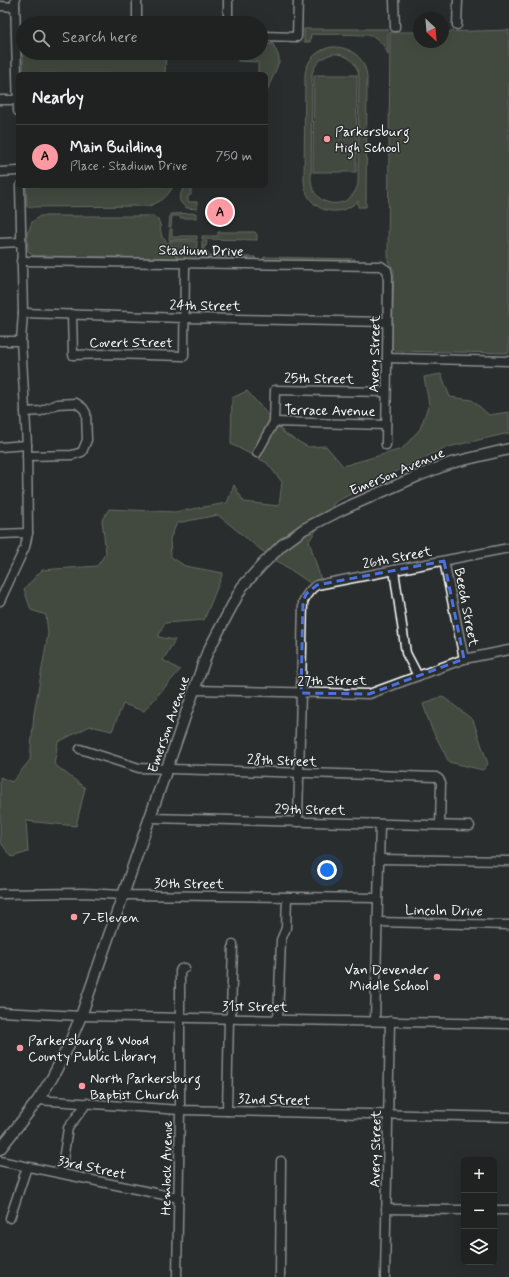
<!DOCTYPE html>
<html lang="en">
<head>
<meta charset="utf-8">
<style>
	:root { --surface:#202222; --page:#282a2a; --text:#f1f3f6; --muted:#a2a4a5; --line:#3d3f40; --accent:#ff9aa2 }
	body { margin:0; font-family:Mynerve,sans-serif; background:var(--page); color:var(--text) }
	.controls { position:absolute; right:12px; bottom:12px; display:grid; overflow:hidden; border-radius:6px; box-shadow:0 4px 16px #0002 }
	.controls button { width:36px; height:36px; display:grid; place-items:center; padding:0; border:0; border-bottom:1px solid var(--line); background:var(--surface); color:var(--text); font:20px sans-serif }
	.compass { position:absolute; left:413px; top:12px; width:36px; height:36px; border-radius:50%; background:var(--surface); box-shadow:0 4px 16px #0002; rotate:154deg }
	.you { position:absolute; left:327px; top:870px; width:14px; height:14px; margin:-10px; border:3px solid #fff; border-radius:50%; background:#1a73e8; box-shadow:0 0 0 6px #1a73e833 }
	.badge { display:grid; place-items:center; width:26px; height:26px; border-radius:50%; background:var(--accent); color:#111; font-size:13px; font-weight:700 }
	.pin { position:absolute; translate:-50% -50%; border:2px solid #fff; box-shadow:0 1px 4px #0006 }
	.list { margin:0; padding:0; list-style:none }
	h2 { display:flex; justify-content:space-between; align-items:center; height:52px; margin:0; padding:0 16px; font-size:17px }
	h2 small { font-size:13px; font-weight:400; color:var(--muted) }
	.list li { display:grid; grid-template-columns:26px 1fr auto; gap:12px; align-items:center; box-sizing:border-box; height:64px; padding:0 16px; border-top:1px solid var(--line) }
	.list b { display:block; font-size:15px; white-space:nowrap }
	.list p { margin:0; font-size:13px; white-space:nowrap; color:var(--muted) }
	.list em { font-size:13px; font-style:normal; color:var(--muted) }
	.icon { flex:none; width:22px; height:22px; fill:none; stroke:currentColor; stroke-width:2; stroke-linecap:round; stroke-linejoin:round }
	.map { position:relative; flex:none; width:509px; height:1277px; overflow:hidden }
	.search { position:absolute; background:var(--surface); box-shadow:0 4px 16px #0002; left:16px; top:16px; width:252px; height:44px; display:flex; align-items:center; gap:10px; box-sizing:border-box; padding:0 14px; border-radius:22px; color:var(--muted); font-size:15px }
	.panel { position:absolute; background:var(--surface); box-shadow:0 4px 16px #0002; left:16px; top:72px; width:252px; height:116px; border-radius:6px }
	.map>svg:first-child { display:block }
	.green { fill:#606c53; stroke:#b0b6a9; fill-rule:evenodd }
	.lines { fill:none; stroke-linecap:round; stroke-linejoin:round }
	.minor-casing { stroke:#fff; stroke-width:11 }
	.major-casing { stroke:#fff; stroke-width:13 }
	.minor { stroke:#2a2d2e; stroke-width:8 }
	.major { stroke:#2a2d2e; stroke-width:10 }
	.marked { fill:none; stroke:#4a71e0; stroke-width:3; stroke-dasharray:8 5; stroke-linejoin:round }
	.poi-dot { fill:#ff9aa2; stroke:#2a2d2e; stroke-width:1.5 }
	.labels { text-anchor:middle; stroke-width:3; stroke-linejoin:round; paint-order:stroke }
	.poi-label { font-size:14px; fill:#fff; stroke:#2a2d2e; text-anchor:start }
	.street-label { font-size:14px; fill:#fff; stroke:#2a2d2e }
</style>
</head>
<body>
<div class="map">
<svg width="509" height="1277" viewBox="0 0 509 1277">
	<rect width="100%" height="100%" fill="#2a2d2e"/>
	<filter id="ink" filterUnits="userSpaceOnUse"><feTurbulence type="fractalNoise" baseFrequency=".025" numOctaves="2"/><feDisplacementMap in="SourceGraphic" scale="8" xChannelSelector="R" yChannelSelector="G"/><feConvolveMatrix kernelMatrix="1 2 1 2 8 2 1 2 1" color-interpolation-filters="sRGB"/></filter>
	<g filter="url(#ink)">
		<!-- green -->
		<g class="green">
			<path d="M 304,29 L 388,29 L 388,54 C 385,47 381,41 374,37 C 365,33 323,35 311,34 L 310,42 L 304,42 Z"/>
			<path d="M 509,30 L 509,353 L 395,351 L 393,349 L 392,347 L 394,270 L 388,261 L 390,32 L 419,32 L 419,42 L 443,42 L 443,32 Z"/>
			<path d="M 23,42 L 23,53 L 166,53 L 165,74 L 23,74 Z"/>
			<path d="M 261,43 L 273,44 L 279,57 L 279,62 L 266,93 L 266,74 L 258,74 L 258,62 L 238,61 L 238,53 L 261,53 Z"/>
			<path d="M 331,47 C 351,46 366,58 367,78 L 366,207 L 358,207 L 358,201 C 337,221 305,210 304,180 L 305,73 C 308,59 317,50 331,47 ZM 332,54 C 347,53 358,63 359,78 L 358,184 C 351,212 313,209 311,180 L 312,74 C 315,63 322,57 332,54 Z"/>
			<path d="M 314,75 L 357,75 L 356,172 L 313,172 Z"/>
			<path d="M 26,186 L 173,186 C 168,197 160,202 149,206 L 27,207 Z"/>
			<path d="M 184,186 L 191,186 L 191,195 L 188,196 L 188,202 L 197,202 L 197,209 L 187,208 C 175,200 180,197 184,186 Z"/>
			<path d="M 196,213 L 196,218 L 180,218 L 180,216 L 172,216 L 171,227 L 169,227 L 170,214 Z"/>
			<path d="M 40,216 L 153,216 C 163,221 159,228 162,237 L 166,241 L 177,258 L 33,256 L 28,251 L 27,233 L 29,230 L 32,222 Z"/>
			<path d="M 170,229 L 172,229 L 172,237 L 179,237 L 180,236 L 197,236 L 197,239 L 169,240 Z"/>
			<path d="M 218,232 L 255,232 L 257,235 L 257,240 L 202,239 L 202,236 L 218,236 Z"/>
			<path d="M 170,241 L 197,241 L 196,259 L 179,259 L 169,243 Z"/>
			<path d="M 202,241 L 207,241 L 206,246 L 204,246 L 204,251 L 208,252 L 208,256 L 255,257 L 256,260 L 202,259 Z"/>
			<path d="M 264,257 L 355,259 L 355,261 L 263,260 Z"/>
			<path d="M 441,374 L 450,397 L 472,400 L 489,415 L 509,412 L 509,433 L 444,448 L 335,502 L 309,541 L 321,580 L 313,585 L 261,550 L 218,515 L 177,523 L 170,539 L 171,557 L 185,566 L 223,573 L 204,620 L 165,623 L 158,637 L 175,640 L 163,660 L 180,670 L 144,711 L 123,704 L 112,731 L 90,726 L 58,742 L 54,764 L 85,788 L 76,826 L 26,821 L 28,852 L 12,857 L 0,842 L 0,777 L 12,782 L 30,760 L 34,714 L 48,634 L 46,615 L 31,610 L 24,589 L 42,570 L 97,566 L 106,553 L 102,520 L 109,509 L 175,512 L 227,503 L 234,485 L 244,502 L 279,506 L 282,482 L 267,463 L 231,444 L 232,398 L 247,391 L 285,434 L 308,447 L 326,446 L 343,466 L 402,449 L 420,429 L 429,404 L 424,377 Z"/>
			<path d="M 442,696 L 473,720 L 488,764 L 483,770 L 449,762 L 431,727 L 423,704 Z"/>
		</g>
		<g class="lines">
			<defs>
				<g id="minor">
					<path d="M 15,0 L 18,111"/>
					<path d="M 228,0 L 228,23"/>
					<path d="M 394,0 L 395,27"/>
					<path d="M 0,6 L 15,7"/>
					<path d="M 137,23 L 137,0"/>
					<path d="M 457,25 L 458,0"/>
					<path d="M 261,36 L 297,37 L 298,0"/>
					<path d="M 0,100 L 18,100"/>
					<path d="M 0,172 L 18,171"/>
					<path d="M 0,243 L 21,242"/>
					<path d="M 21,261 L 381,266 L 387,270 L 388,275 L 386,445"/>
					<path d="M 23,313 L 184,318 L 387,322"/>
					<path d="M 72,314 L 73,355 L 108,354 L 184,356 L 185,263"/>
					<path d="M 0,341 L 21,341"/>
					<path d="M 387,358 L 509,361"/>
					<path d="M 25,412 L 41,411 L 57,404 L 76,403 L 83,408 L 86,413 L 87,440 L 82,452 L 72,455 L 27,456"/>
					<path d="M 274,422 L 386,425"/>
					<path d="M 0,447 L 27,445"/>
					<path d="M 257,453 L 274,422 L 275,390 L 386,392"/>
					<path d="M 0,534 L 28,533"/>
					<path d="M 444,561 L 464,659"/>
					<path d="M 394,570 L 406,653 L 418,676"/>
					<path d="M 0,601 L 25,547 L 28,533 L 27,445 L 21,341 L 23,313 L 20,186"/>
					<path d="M 195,690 L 369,694 L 464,659 L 509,650"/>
					<path d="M 80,749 L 139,768 L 436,777 L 439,779 L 441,783 L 440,825"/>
					<path d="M 150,818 L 470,826"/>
					<path d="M 298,822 L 303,602 C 306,595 310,589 317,585 L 509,548"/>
					<path d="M 379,859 L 509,861"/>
					<path d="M 0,894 L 83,893 L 123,895 L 378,898"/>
					<path d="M 378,922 L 509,925"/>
					<path d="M 0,1012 L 81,1016 L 509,1024"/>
					<path d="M 278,1019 L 281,940 L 286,928 L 287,897"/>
					<path d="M 375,1021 L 380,824"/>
					<path d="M 38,1100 L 180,1110 L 509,1117"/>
					<path d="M 227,1111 L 229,1018 L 231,1014 L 233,944"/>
					<path d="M 0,1161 L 179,1198"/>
					<path d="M 61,1173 L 68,1128 L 87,1103"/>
					<path d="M 386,1209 L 464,1210"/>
					<path d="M 494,1210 L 509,1210"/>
					<path d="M 10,1218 L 27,1167"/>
					<path d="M 177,1277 L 180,1110 L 180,971 L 181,969 L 185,968"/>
					<path d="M 280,1277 L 281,1161"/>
					<path d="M 385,1277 L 390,1021"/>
				</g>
				<path id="major" d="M 0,1149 L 38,1100 L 52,1078 L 67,1049 L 81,1016 L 207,653 L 242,587 L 261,566 L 282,545 L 304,529 L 343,509 L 420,475 L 451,463 L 509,449"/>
			</defs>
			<!-- minor casing -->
			<use href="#minor" class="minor-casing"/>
			<!-- major casing -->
			<use href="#major" class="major-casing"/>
			<!-- minor -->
			<use href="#minor" class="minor"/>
			<!-- major -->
			<use href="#major" class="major"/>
		</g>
	</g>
	<!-- marked area -->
	<path d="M0 0H509V1277H0ZM 444,561 L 464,659 L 369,694 L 301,693 L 303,602 L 306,594 L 317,585 Z" fill="#2a2d2e" fill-opacity=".55" fill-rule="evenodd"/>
	<path class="marked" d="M 444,561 L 464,659 L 369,694 L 301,693 L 303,602 L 306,594 L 317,585 Z"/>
	<!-- markers -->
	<g class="poi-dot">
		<circle cx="327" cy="139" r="4"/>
		<circle cx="74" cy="917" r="4"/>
		<circle cx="437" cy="977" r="4"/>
		<circle cx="20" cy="1048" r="4"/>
		<circle cx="82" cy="1086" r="4"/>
	</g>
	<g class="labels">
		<!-- poi labels -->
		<g class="poi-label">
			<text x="335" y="136">Parkersburg<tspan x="335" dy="16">High School</tspan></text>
			<text x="82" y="922">7-Eleven</text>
			<text x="429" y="974" text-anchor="end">Van Devender<tspan x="429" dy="16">Middle School</tspan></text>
			<text x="28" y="1045">Parkersburg &amp; Wood<tspan x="28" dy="16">County Public Library</tspan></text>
			<text x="90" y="1083">North Parkersburg<tspan x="90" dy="16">Baptist Church</tspan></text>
		</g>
		<!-- street labels -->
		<g class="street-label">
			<text transform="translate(201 250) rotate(1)" y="5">Stadium Drive</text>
			<text transform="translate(205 305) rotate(1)" y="5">24th Street</text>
			<text x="131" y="347">Covert Street</text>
			<text transform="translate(374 354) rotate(-89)" y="5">Avery Street</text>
			<text transform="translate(319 378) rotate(1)" y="5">25th Street</text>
			<text transform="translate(330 410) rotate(1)" y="5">Terrace Avenue</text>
			<text transform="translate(397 471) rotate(-23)" y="5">Emerson Avenue</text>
			<text transform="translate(397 557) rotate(-11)" y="5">26th Street</text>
			<text transform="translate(467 607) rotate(79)" y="5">Beech Street</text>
			<text x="332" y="685">27th Street</text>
			<text transform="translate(168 724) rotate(-71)" y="5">Emerson Avenue</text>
			<text transform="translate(282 760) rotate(2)" y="5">28th Street</text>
			<text transform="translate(310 809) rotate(1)" y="5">29th Street</text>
			<text transform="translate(189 883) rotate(1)" y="5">30th Street</text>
			<text transform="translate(444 910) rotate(1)" y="5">Lincoln Drive</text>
			<text transform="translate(255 1006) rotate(1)" y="5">31st Street</text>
			<text transform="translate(274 1099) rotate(2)" y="5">32nd Street</text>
			<text transform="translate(375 1149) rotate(-89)" y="5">Avery Street</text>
			<text transform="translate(92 1167) rotate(12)" y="5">33rd Street</text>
			<text transform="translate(166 1168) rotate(-89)" y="5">Hemlock Avenue</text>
		</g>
	</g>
</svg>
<div class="controls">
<button>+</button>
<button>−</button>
<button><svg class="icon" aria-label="layers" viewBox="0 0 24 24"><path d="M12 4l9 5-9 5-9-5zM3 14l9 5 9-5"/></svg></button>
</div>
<svg class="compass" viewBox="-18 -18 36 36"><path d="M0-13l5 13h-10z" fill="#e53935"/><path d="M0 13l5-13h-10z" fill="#a2a4a5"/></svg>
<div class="you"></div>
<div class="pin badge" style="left:220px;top:212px">A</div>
<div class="search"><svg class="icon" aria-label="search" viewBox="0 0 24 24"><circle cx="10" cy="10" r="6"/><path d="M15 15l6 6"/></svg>Search here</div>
<section class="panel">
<h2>Nearby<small></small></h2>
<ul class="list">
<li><span class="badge">A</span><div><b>Main Building</b><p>Place · Stadium Drive</p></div><em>750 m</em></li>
</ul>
</section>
</div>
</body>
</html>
